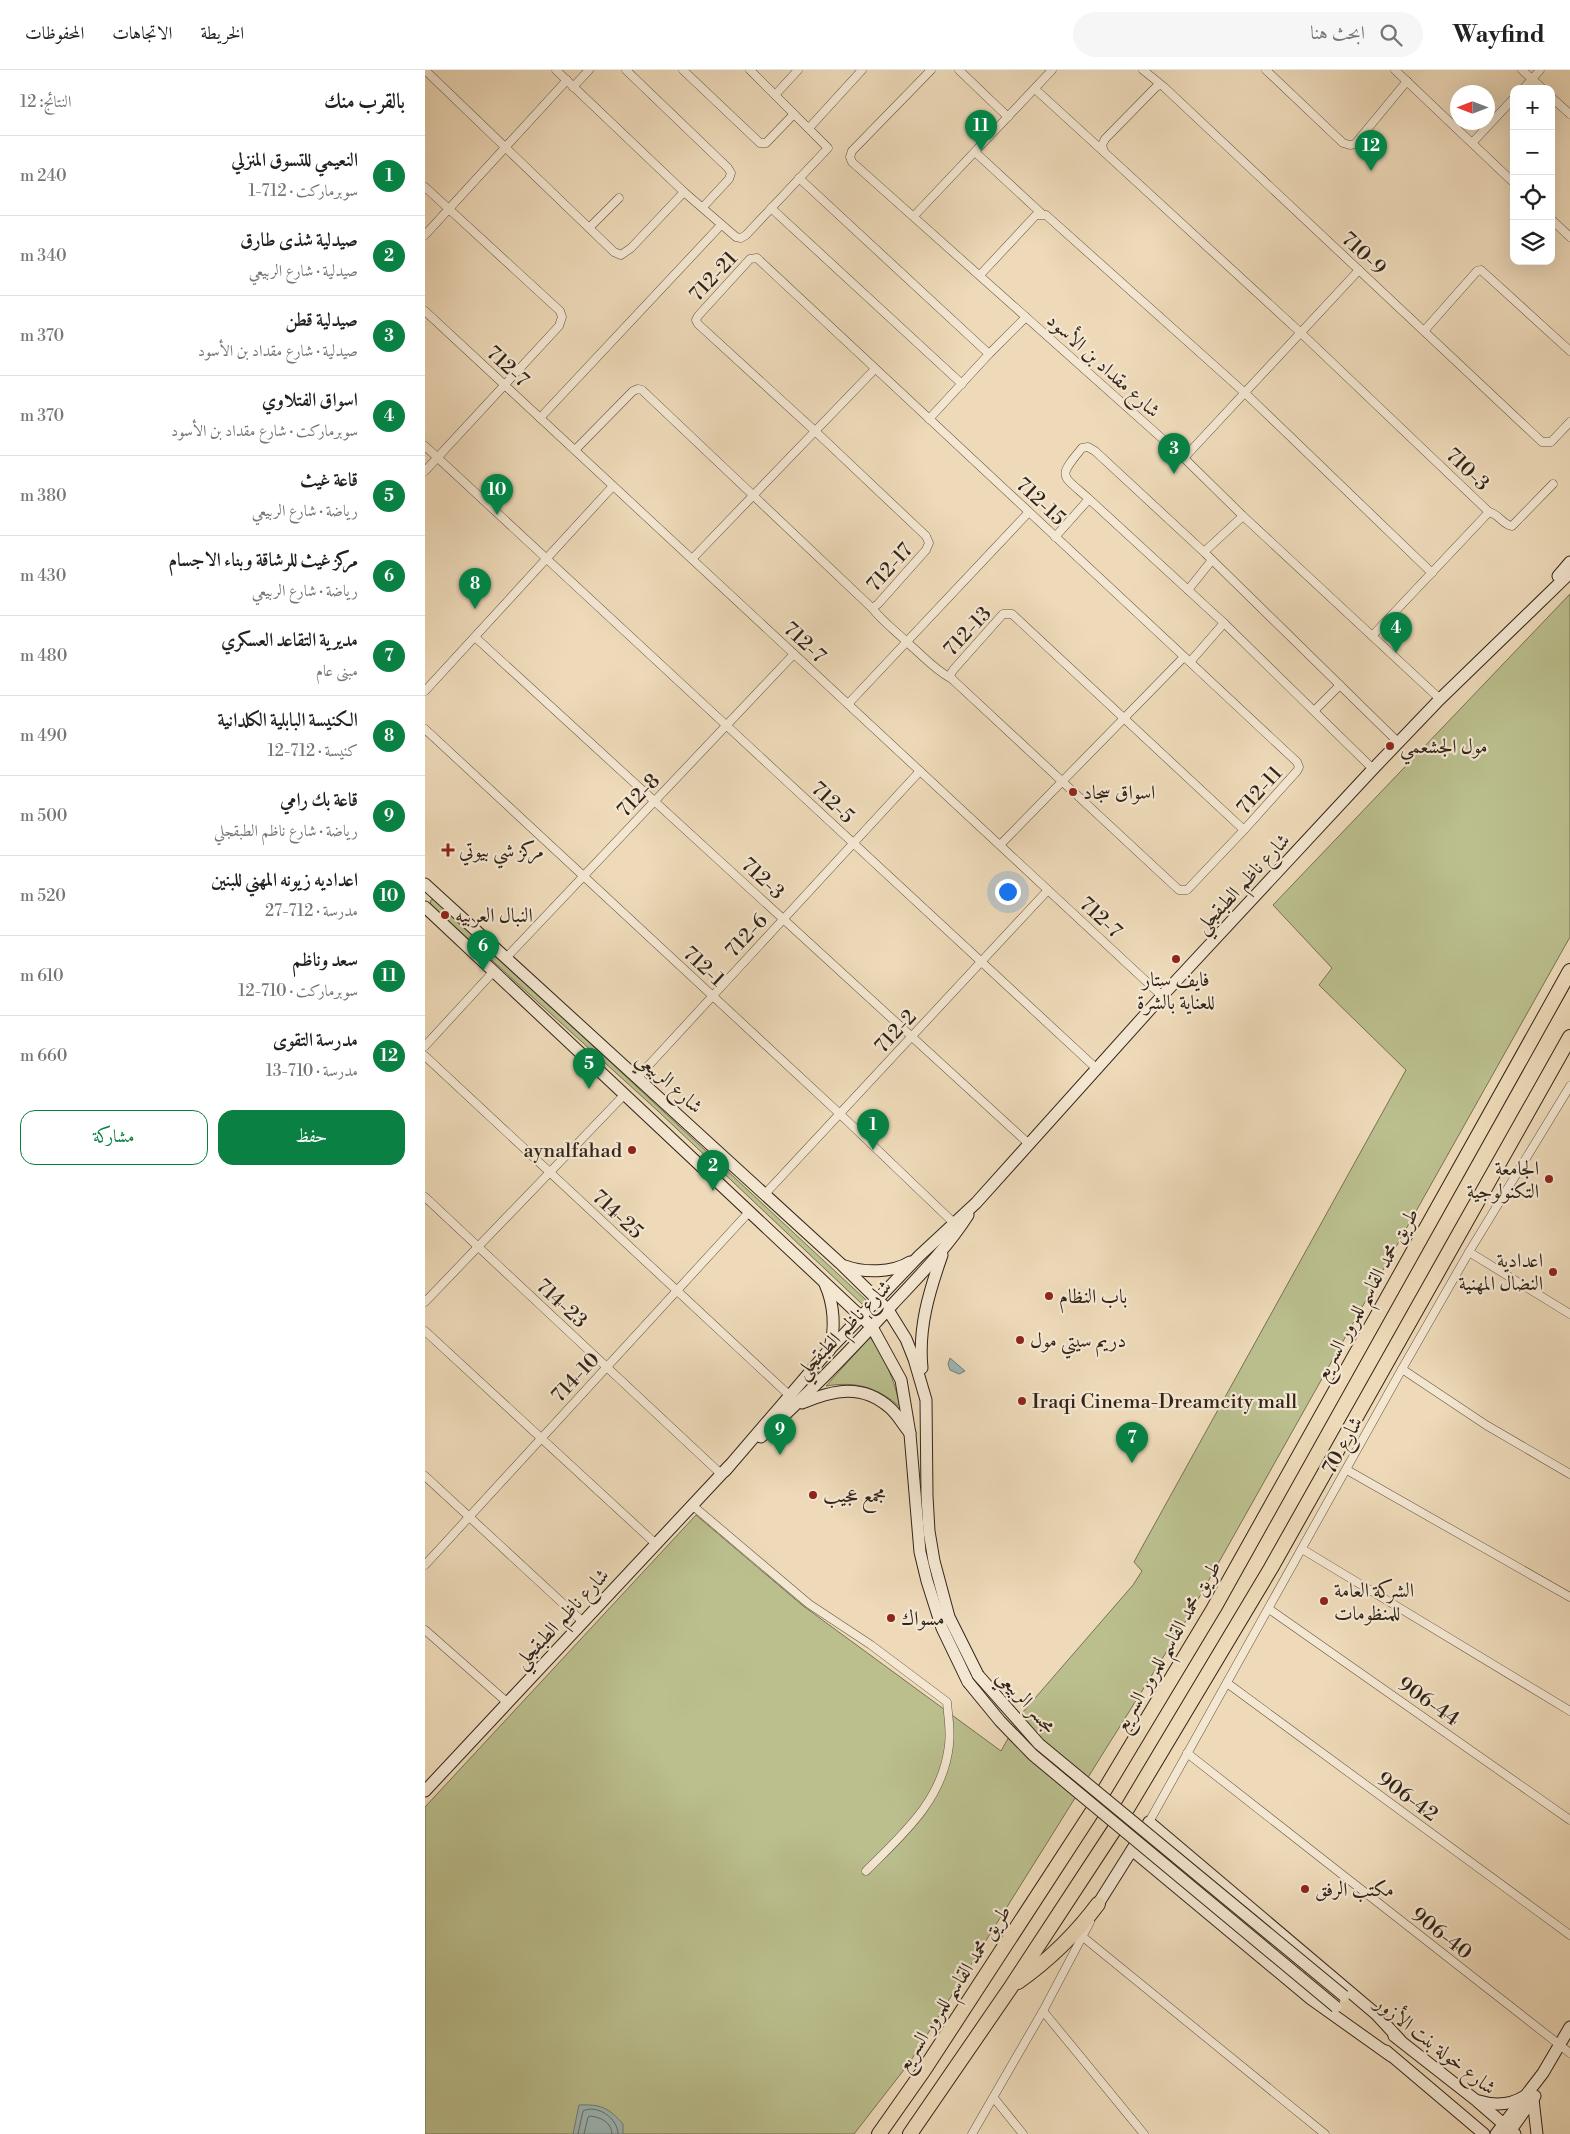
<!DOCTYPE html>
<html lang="ar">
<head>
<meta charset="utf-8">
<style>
	:root { --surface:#fff; --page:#f6f6f6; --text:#222; --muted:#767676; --line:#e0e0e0; --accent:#0b8043 }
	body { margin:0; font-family:"Libre Bodoni",Amiri,serif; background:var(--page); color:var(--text); direction:rtl }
	.controls { position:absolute; right:15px; top:15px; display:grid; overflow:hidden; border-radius:10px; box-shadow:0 5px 20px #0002 }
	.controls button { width:45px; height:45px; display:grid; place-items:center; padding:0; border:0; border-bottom:1px solid var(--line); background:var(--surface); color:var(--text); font:25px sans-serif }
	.compass { position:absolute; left:1025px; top:15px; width:45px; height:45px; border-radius:50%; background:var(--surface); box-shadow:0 5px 20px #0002; rotate:270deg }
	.you { position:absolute; left:582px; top:821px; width:18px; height:18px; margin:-12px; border:4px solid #fff; border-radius:50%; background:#1a73e8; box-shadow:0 0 0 8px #1a73e833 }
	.badge { display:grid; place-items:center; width:32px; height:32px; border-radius:50%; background:var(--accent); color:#fff; font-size:16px; font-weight:700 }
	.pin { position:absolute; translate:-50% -41px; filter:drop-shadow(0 1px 2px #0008) }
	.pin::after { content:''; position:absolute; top:26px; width:18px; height:15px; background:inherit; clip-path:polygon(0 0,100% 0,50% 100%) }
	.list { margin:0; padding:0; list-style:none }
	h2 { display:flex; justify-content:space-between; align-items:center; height:65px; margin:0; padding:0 20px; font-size:21px }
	h2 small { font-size:16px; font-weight:400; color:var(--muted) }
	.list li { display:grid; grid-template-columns:32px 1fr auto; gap:15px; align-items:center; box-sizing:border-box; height:80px; padding:0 20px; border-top:1px solid var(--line) }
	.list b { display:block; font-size:19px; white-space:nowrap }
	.list p { margin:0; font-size:16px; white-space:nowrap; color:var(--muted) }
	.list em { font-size:16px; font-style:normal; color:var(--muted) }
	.actions { display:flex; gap:10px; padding:15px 20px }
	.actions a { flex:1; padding:11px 0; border:1px solid var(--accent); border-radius:15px; text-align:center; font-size:18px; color:var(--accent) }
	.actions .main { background:var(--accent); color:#fff }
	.icon { flex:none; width:28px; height:28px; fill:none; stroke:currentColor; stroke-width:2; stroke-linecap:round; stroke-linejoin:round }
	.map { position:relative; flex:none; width:1145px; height:2064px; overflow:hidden; direction:ltr }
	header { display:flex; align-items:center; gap:30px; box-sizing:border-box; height:70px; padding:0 25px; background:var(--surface); border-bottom:1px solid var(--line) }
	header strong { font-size:24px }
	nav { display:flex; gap:28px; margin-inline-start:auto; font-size:18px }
	.search { width:350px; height:45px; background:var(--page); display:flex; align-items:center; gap:12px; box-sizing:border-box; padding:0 18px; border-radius:28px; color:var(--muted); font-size:19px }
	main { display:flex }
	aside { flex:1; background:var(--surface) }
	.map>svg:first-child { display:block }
	.green { fill:#bbbf8e; stroke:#767254 }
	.water { fill:#9cb8b8; stroke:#727d78 }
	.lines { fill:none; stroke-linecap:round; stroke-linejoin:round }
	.shore { stroke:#676e68; stroke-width:1 }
	.street-casing { stroke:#615241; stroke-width:9 }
	.secondary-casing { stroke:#322419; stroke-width:13 }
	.highway-casing { stroke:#322419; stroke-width:16 }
	.street { stroke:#f4e7d2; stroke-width:8 }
	.secondary { stroke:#f4e7d2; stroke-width:11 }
	.highway { stroke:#eedab9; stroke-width:14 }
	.secondary-bridge-casing { stroke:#322419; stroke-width:13; stroke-linecap:butt }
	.secondary-bridge { stroke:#f4e7d2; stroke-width:11 }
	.poi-dot { fill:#8f2418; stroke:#f4e7d2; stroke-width:2 }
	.labels { text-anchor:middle; stroke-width:4.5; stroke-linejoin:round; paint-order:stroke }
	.street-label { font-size:20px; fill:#322419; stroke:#f4e7d2 }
	.poi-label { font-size:20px; fill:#322419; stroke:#f4e7d2; text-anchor:start }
</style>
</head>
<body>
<header>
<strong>Wayfind</strong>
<div class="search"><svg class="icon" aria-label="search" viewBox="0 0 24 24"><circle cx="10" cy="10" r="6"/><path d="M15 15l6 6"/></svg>ابحث هنا</div>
<nav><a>الخريطة</a><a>الاتجاهات</a><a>المحفوظات</a></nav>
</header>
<main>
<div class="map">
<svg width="1145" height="2064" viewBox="0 0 1145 2064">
	<rect width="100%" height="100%" fill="#eedab9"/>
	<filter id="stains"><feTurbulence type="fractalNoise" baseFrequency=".004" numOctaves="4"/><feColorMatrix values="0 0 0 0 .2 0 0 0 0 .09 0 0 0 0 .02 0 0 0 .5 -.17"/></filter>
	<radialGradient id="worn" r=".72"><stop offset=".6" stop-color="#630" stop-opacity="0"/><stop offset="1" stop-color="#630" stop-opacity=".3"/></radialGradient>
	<!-- green -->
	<g class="green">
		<path d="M 1145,524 L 1145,867 L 762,1549 L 485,1992 L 429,2064 L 0,2064 L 0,1737 L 271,1445 L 377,1535 L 576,1681 L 598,1642 L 708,1515 L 717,1501 L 709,1492 L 716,1479 L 981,1000 L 894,915 L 907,898 L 848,835 Z"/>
		<path d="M 10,829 L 441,1230 L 442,1234 L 437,1234 L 233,1041 L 5,834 L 6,830 Z"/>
		<path d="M 445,1267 C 460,1288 470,1311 475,1337 C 452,1317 431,1311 401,1316 Z"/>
	</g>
	<!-- water -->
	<g class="water">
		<path d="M 525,1288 L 540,1301 L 534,1304 L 525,1300 L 523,1294 Z"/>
		<path d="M 154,2035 C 176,2034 184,2038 198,2054 L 198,2064 L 148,2064 Z"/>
	</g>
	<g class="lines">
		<!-- shore -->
		<g class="shore">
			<path d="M 153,2064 L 158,2041 C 172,2034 193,2048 193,2064"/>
			<path d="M 159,2064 L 163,2047 L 165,2046 C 176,2047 187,2053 187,2064"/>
		</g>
		<defs>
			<g id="street">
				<path d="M 0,0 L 189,182 L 196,185 L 206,178 L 259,122"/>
				<path d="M 131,0 L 259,122 L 311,167 L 316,168 L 321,165 L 403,78 L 325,0"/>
				<path d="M 201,0 L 303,98 L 306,103 L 304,109 L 278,137"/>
				<path d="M 258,0 L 335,73 L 341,73 L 369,44"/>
				<path d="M 506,0 L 427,81 L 425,87 L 427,92 L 759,388 L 818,446 L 1015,629"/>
				<path d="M 534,0 L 583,47"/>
				<path d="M 718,0 L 739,17 L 1117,372 L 1126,372 L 1145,352"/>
				<path d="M 841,0 L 918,73 L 925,75 L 930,74 L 982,11"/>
				<path d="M 970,0 L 1089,113"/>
				<path d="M 1097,0 L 1118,19"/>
				<path d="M 735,15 L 731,17 L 680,69 L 677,75 L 679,82 L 876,263 L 1064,442 L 947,566"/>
				<path d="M 148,17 L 164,0"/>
				<path d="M 610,19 L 679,82"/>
				<path d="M 1098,19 L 1115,0"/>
				<path d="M 350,25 L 373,0"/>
				<path d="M 1126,27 L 1145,44"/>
				<path d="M 384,58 L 437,0"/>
				<path d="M 1047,73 L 1089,28"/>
				<path d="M 550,82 L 616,143"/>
				<path d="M 374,108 L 564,284"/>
				<path d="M 0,117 L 135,241 L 137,247 L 134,256 L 0,401"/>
				<path d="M 346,138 L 537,314"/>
				<path d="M 489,146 L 627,0"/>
				<path d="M 1126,149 L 1145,167"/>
				<path d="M 164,158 L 194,128"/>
				<path d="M 0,165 L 142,10"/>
				<path d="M 555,205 L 611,145 L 621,145 L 820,323 L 1007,503"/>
				<path d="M 0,241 L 737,926"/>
				<path d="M 999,261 L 1052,201 L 1056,200 L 1145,281"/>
				<path d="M 115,348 L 296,155"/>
				<path d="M 504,349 L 564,284 L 601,247"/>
				<path d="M 0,376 L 672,999"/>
				<path d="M 150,380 L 208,321 L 213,319 L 217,320 L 447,538 L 453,534 L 501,480 L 504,473 L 501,466 L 390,361 L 273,254 L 271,250 L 273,246 L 325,189 L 332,188 L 872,692 L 874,697 L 872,701 L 819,760 L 587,544 L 578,544 L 529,599 L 525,605 L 527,609 L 754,820 L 762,820 L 819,760"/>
				<path d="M 759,388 L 934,200"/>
				<path d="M 664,429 C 636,404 632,408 657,378 L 663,377 L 670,381 L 779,482 L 974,673"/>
				<path d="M 1064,442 C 1074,444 1078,455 1087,456 L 1128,414"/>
				<path d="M 630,467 L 664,429 L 799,553 L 948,699"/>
				<path d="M 779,482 L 818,446"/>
				<path d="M 267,489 L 450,299"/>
				<path d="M 763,520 L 787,490"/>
				<path d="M 447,538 C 459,553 471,561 484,574 C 498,586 510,600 527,609"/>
				<path d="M 50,567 L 604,1074"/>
				<path d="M 765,592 L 799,553"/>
				<path d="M 0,621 L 188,416"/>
				<path d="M 423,634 L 604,442"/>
				<path d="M 889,641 L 915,615"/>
				<path d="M 0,659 L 415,1044 L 531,1155"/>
				<path d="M 575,775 L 759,587"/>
				<path d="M 81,888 L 369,584"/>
				<path d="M 0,976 L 69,901"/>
				<path d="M 0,986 L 364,1325"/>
				<path d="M 212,1008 L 495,701"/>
				<path d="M 340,1124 L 623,820"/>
				<path d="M 0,1127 L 296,1404"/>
				<path d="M 1044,1182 L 1145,1244"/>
				<path d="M 0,1232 L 200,1024"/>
				<path d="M 0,1261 L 231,1474"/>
				<path d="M 977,1299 L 1061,1355 L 1145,1404"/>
				<path d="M 922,1400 L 1145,1527"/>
				<path d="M 0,1406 L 158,1552"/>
				<path d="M 267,1435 L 384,1534 L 446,1575 L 522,1632 C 523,1646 526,1661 524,1675 C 518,1730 478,1764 441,1801"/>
				<path d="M 877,1479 L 1145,1641"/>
				<path d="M 0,1495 L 325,1141"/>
				<path d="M 844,1539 L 1145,1750"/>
				<path d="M 0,1560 L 83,1633"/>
				<path d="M 802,1613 L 1145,1865"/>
				<path d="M 762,1683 L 1145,1983"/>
				<path d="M 724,1752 L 977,1299 L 1044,1182 L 1145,1016"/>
				<path d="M 658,1867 L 900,2064"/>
				<path d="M 618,1941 L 719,2064"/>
				<path d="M 569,2028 L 598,2064"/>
				<path d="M 547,2064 L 618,1941 L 665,1852"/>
			</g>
			<g id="secondary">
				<path d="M 1133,506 L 1145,492"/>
				<path d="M 0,814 L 417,1195 L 463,1240 L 481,1269 L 489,1289 L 501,1330 L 502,1426 L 504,1461 L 509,1491 L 524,1547 L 553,1605"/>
				<path d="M 0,837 L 447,1257 L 476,1310 L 485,1364 L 495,1482 L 502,1511 L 517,1558 L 543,1612"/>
				<path d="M 420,1196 C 439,1203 467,1203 485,1192"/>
				<path d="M 400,1214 C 409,1234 411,1259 404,1281"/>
				<path d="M 497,1298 C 493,1258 504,1222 517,1185"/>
				<path d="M 377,1333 C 408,1320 437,1313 465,1338 C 473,1345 478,1355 485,1363"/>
				<path d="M 336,1367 C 382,1325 425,1281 467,1235 C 494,1206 522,1178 543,1145"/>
				<path d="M 300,1401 L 403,1281 L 494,1186 L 551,1133 L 737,926 L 948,699 L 1015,629 L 1145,503"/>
				<path d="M 0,1721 L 304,1396"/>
				<path d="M 721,1758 L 724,1752 L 951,1944 L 975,1970"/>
				<path d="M 707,1780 L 886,1929 L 966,1986"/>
				<path d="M 673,1834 L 710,1775"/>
				<path d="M 969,1966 L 1052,2031 L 1090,2064"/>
				<path d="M 961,1981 L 1059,2064"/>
				<path d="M 1108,2029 L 1112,2064"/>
				<path d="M 1054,2031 C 1070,2036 1086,2035 1100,2026"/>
				<path d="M 1071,2064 L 1118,2003 L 1145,1957"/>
				<path d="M 1083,2064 L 1110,2026"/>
			</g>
			<g id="highway">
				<path d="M 679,1721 L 789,1538 L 1145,901"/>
				<path d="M 702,1739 L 846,1498 L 1145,967"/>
				<path d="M 593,1912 C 624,1890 650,1865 673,1834"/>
				<path d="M 454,2064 L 499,2000 L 667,1742"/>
				<path d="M 485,2064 L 586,1917 L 689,1760"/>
			</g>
		</defs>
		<!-- street casing -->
		<use href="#street" class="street-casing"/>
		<!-- secondary casing -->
		<use href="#secondary" class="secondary-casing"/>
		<!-- highway casing -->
		<use href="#highway" class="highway-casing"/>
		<!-- street -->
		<use href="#street" class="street"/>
		<!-- secondary -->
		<use href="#secondary" class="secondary"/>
		<!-- highway -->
		<use href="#highway" class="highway"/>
		<defs>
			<g id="secondary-bridge">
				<path d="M 553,1605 L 614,1674 L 919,1926"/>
				<path d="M 543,1612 L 575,1651 L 608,1685 L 911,1937"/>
			</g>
		</defs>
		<!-- secondary-bridge casing -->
		<use href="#secondary-bridge" class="secondary-bridge-casing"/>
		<!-- secondary-bridge -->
		<use href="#secondary-bridge" class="secondary-bridge"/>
	</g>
	<!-- markers -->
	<g class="poi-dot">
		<circle cx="965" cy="676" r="5"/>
		<circle cx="648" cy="722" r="5"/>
		<path d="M20.5 772.5h5v5h5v5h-5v5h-5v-5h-5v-5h5z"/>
		<circle cx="20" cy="845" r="5"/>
		<circle cx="751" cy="889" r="5"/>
		<circle cx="207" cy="1080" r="5"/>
		<circle cx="1124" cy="1109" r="5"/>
		<circle cx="1128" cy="1202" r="5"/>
		<circle cx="624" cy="1226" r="5"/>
		<circle cx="595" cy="1270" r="5"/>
		<circle cx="597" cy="1331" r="5"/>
		<circle cx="388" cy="1425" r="5"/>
		<circle cx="899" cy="1531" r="5"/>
		<circle cx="466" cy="1548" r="5"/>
		<circle cx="880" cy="1819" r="5"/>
	</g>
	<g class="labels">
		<!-- street labels -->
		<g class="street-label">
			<text transform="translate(939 183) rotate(43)" y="7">710-9</text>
			<text transform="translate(288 206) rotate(-47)" y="7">712-21</text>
			<text transform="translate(679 295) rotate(42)" y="7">شارع مقداد بن الأسود</text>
			<text transform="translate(83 296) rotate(43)" y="7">712-7</text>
			<text transform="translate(1043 399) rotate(44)" y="7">710-3</text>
			<text transform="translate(616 431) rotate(43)" y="7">712-15</text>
			<text transform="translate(464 497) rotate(-48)" y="7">712-17</text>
			<text transform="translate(542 561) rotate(-47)" y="7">712-13</text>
			<text transform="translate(380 572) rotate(43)" y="7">712-7</text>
			<text transform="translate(834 720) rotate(-48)" y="7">712-11</text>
			<text transform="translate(213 725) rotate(-46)" y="7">712-8</text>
			<text transform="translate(408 732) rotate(43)" y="7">712-5</text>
			<text transform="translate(338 808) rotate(43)" y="7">712-3</text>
			<text transform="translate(817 813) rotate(-47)" y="7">شارع ناظم الطبقجلي</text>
			<text transform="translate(676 847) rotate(43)" y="7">712-7</text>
			<text transform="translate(321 865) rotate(-47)" y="7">712-6</text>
			<text transform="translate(279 896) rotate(43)" y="7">712-1</text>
			<text transform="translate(470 961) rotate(-47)" y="7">712-2</text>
			<text transform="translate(245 1012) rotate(42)" y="7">شارع الربيعي</text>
			<text transform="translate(193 1144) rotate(43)" y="7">714-25</text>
			<text transform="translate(941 1224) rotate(-61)" y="7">طريق محمد القاسم للمرور السريع</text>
			<text transform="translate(137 1233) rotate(43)" y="7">714-23</text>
			<text transform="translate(418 1259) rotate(-46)" y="7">شارع ناظم الطبقجلي</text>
			<text transform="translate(150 1307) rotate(-47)" y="7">714-10</text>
			<text transform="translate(917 1375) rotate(-61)" y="7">شارع 70</text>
			<text transform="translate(136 1548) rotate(-47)" y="7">شارع ناظم الطبقجلي</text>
			<text transform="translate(742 1576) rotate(-60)" y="7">طريق محمد القاسم للمرور السريع</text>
			<text transform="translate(602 1631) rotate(48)" y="7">مجسر الربيعي</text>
			<text transform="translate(1004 1631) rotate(35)" y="7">906-44</text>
			<text transform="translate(983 1726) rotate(36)" y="7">906-42</text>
			<text transform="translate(1017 1863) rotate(38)" y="7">906-40</text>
			<text transform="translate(528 1918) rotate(-57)" y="7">طريق محمد القاسم للمرور السريع</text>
			<text transform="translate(1011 1975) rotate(38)" y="7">شارع خولة بنت الأزور</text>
		</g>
		<!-- poi labels -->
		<g class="poi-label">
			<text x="975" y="683">مول الجشعمي</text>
			<text x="658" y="729">اسواق سجاد</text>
			<text x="34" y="787">مركز شي بيوتي</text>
			<text x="30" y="852">النبال العربيه</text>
			<text x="751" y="916" text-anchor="middle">فايف ستار<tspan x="751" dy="23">للعناية بالشرة</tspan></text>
			<text x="197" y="1087" text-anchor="end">aynalfahad</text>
			<text x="1114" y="1105" text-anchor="end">الجامعة<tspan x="1114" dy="23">التكنولوجية</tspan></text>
			<text x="1118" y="1197" text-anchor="end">اعدادية<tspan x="1118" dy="23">النضال المهنية</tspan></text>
			<text x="634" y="1233">باب النظام</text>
			<text x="605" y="1277">دريم سيتي مول</text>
			<text x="607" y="1338">Iraqi Cinema-Dreamcity mall</text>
			<text x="398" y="1432">مجمع عجيب</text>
			<text x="909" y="1527">الشركة العامة<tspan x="909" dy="23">للمنظومات</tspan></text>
			<text x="476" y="1555">مسواك</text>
			<text x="890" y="1826">مكتب الرفق</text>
		</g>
	</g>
	<rect width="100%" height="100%" filter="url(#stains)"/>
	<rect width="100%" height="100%" fill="url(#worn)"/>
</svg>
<div class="controls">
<button>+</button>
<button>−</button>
<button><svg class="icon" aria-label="locate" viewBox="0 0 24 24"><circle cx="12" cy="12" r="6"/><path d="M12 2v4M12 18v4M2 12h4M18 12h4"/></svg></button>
<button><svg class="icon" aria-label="layers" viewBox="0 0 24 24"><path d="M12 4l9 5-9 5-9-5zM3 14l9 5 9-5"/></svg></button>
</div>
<svg class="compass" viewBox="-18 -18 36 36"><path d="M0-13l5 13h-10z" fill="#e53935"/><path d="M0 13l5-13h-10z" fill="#767676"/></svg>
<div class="you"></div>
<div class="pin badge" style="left:448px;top:1080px">1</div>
<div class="pin badge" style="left:288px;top:1121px">2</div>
<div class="pin badge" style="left:749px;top:404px">3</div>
<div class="pin badge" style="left:971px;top:583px">4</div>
<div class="pin badge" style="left:164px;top:1019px">5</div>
<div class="pin badge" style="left:58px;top:901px">6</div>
<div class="pin badge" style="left:707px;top:1393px">7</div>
<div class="pin badge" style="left:50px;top:539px">8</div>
<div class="pin badge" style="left:355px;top:1385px">9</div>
<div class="pin badge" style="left:72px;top:445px">10</div>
<div class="pin badge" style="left:556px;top:81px">11</div>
<div class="pin badge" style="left:946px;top:101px">12</div>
</div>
<aside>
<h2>بالقرب منك<small>النتائج: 12</small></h2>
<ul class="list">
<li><span class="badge">1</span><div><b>النعيمي للتسوق المنزلي</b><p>سوبرماركت · 712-1</p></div><em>240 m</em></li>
<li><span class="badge">2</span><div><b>صيدلية شذى طارق</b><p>صيدلية · شارع الربيعي</p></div><em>340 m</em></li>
<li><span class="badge">3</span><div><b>صيدلية قطن</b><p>صيدلية · شارع مقداد بن الأسود</p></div><em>370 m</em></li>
<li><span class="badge">4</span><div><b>اسواق الفتلاوي</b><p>سوبرماركت · شارع مقداد بن الأسود</p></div><em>370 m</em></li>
<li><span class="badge">5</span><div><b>قاعة غيث</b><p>رياضة · شارع الربيعي</p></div><em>380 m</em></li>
<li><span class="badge">6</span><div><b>مركز غيث للرشاقة وبناء الاجسام</b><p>رياضة · شارع الربيعي</p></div><em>430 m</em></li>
<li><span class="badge">7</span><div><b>مديرية التقاعد العسكري</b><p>مبنى عام</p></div><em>480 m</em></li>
<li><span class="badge">8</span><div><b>الكنيسة البابلية الكلدانية</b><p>كنيسة · 712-12</p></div><em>490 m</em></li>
<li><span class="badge">9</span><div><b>قاعة بك رامي</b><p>رياضة · شارع ناظم الطبقجلي</p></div><em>500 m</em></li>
<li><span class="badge">10</span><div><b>اعداديه زيونه المهني للبنين</b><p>مدرسة · 712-27</p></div><em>520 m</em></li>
<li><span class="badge">11</span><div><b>سعد وناظم</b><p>سوبرماركت · 710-12</p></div><em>610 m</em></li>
<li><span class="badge">12</span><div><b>مدرسة التقوى</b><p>مدرسة · 710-13</p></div><em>660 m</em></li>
</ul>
<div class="actions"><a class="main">حفظ</a><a>مشاركة</a></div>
</aside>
</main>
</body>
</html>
